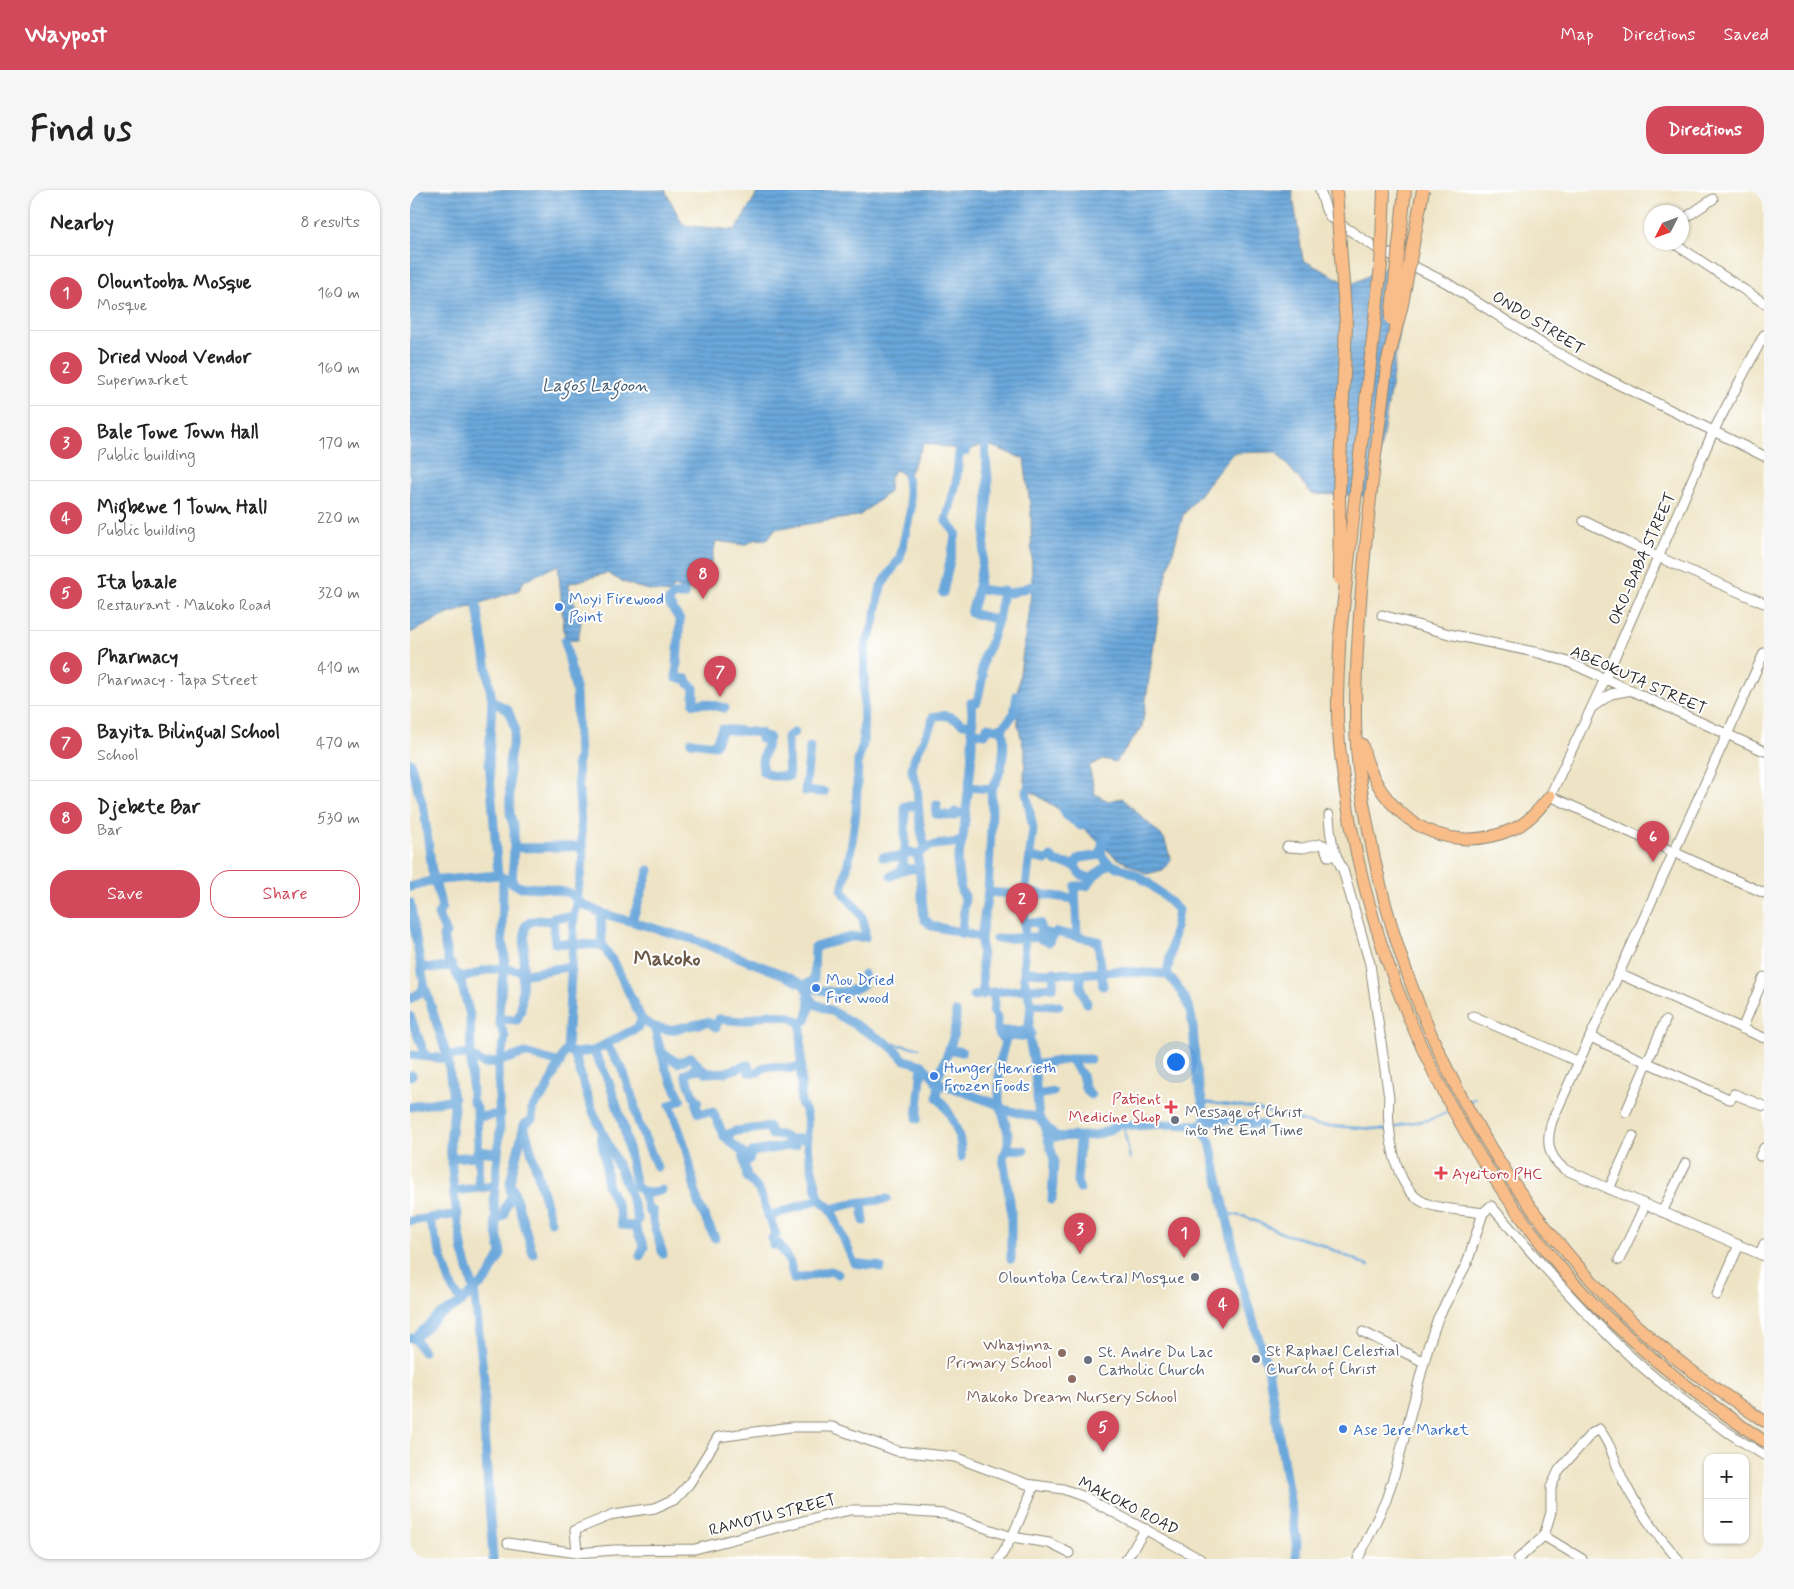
<!DOCTYPE html>
<html lang="en">
<head>
<meta charset="utf-8">
<style>
	:root { --surface:#fff; --page:#f6f6f6; --text:#222; --muted:#767676; --line:#e0e0e0; --accent:#d1495b }
	body { margin:0; font-family:Mynerve,sans-serif; background:var(--page); color:var(--text) }
	.controls { position:absolute; right:15px; bottom:15px; display:grid; overflow:hidden; border-radius:10px; box-shadow:0 1px 4px #0004 }
	.controls button { width:45px; height:45px; display:grid; place-items:center; padding:0; border:0; border-bottom:1px solid var(--line); background:var(--surface); color:var(--text); font:25px sans-serif }
	.compass { position:absolute; left:1234px; top:15px; width:45px; height:45px; border-radius:50%; background:var(--surface); box-shadow:0 1px 4px #0004; rotate:228deg }
	.you { position:absolute; left:765px; top:871px; width:18px; height:18px; margin:-12px; border:4px solid #fff; border-radius:50%; background:#1a73e8; box-shadow:0 0 0 8px #1a73e833 }
	.badge { display:grid; place-items:center; width:32px; height:32px; border-radius:50%; background:var(--accent); color:#fff; font-size:16px; font-weight:700 }
	.pin { position:absolute; translate:-50% -41px; filter:drop-shadow(0 1px 2px #0008) }
	.pin::after { content:''; position:absolute; top:26px; width:18px; height:15px; background:inherit; clip-path:polygon(0 0,100% 0,50% 100%) }
	.list { margin:0; padding:0; list-style:none }
	h2 { display:flex; justify-content:space-between; align-items:center; height:65px; margin:0; padding:0 20px; font-size:21px }
	h2 small { font-size:16px; font-weight:400; color:var(--muted) }
	.list li { display:grid; grid-template-columns:32px 1fr auto; gap:15px; align-items:center; box-sizing:border-box; height:75px; padding:0 20px; border-top:1px solid var(--line) }
	.list b { display:block; font-size:19px; white-space:nowrap }
	.list p { margin:0; font-size:16px; white-space:nowrap; color:var(--muted) }
	.list em { font-size:16px; font-style:normal; color:var(--muted) }
	.actions { display:flex; gap:10px; padding:15px 20px }
	.actions a { flex:1; padding:11px 0; border:1px solid var(--accent); border-radius:20px; text-align:center; font-size:18px; color:var(--accent) }
	.actions .main { background:var(--accent); color:#fff }
	.map { position:relative; flex:none; width:1354px; height:1369px; overflow:hidden; border-radius:20px }
	header { display:flex; align-items:center; gap:30px; box-sizing:border-box; height:70px; padding:0 25px; background:var(--accent); color:#fff }
	header strong { font-size:24px }
	nav { display:flex; gap:28px; margin-inline-start:auto; font-size:18px }
	.intro { display:flex; align-items:center; justify-content:space-between; box-sizing:border-box; height:120px; padding:0 30px }
	h1 { margin:0; font-size:35px }
	.button { padding:12px 22px; border-radius:20px; background:var(--accent); color:#fff; font-size:18px; font-weight:700 }
	main { display:flex; gap:30px; padding:0 30px }
	aside { flex:1; background:var(--surface); border-radius:20px; box-shadow:0 1px 4px #0004 }
	.map>svg:first-child { display:block }
	.water { fill:url(#water-rules); stroke:#4a6983 }
	.lines { fill:none; stroke-linecap:round; stroke-linejoin:round }
	.stream { stroke:#6aa7db; stroke-width:2.5 }
	.canal { stroke:#6aa7db; stroke-width:9 }
	.river { stroke:#6aa7db; stroke-width:15 }
	.minor-casing { stroke:#8c8878; stroke-width:11 }
	.major-casing { stroke:#8c8878; stroke-width:13 }
	.minor { stroke:#fff; stroke-width:9 }
	.major { stroke:#f8bd89; stroke-width:11 }
	.highway-bridge-casing { stroke:#8c8878; stroke-width:14; stroke-linecap:butt }
	.highway-bridge { stroke:#f8bd89; stroke-width:12 }
	.shop-dot { fill:#3f7fe0; stroke:#fff; stroke-width:2 }
	.health-dot { fill:#e0444e; stroke:#fff; stroke-width:2 }
	.worship-dot { fill:#6b7280; stroke:#fff; stroke-width:2 }
	.education-dot { fill:#8d6e63; stroke:#fff; stroke-width:2 }
	.labels { text-anchor:middle; stroke-width:4; stroke-linejoin:round; paint-order:stroke }
	.street-label { font-size:16px; fill:#2b2b2b; stroke:#fff }
	.shop-label { font-size:16px; fill:#366cbe; stroke:#fff; text-anchor:start }
	.health-label { font-size:16px; fill:#be3a42; stroke:#fff; text-anchor:end }
	.worship-label { font-size:16px; fill:#5b616d; stroke:#fff; text-anchor:start }
	.education-label { font-size:16px; fill:#785e54; stroke:#fff; text-anchor:end }
	.water-label { font-size:18px; font-style:italic; fill:#445d71; stroke:#fff }
	.district-label { font-size:21px; font-weight:bold; fill:#6c5948; stroke:#fff }
</style>
</head>
<body>
<header>
<strong>Waypost</strong>
<nav><a>Map</a><a>Directions</a><a>Saved</a></nav>
</header>
<div class="intro"><h1>Find us</h1><a class="button">Directions</a></div>
<main>
<aside>
<h2>Nearby<small>8 results</small></h2>
<ul class="list">
<li><span class="badge">1</span><div><b>Olountooba Mosque</b><p>Mosque</p></div><em>160 m</em></li>
<li><span class="badge">2</span><div><b>Dried Wood Vendor</b><p>Supermarket</p></div><em>160 m</em></li>
<li><span class="badge">3</span><div><b>Bale Towe Town Hall</b><p>Public building</p></div><em>170 m</em></li>
<li><span class="badge">4</span><div><b>Migbewe 1 Town Hall</b><p>Public building</p></div><em>220 m</em></li>
<li><span class="badge">5</span><div><b>Ita baale</b><p>Restaurant · Makoko Road</p></div><em>320 m</em></li>
<li><span class="badge">6</span><div><b>Pharmacy</b><p>Pharmacy · Tapa Street</p></div><em>410 m</em></li>
<li><span class="badge">7</span><div><b>Bayita Bilingual School</b><p>School</p></div><em>470 m</em></li>
<li><span class="badge">8</span><div><b>Djebete Bar</b><p>Bar</p></div><em>530 m</em></li>
</ul>
<div class="actions"><a class="main">Save</a><a>Share</a></div>
</aside>
<div class="map">
<svg width="1354" height="1369" viewBox="0 0 1354 1369">
	<defs>
		<pattern id="water-rules" width="6" height="5" patternUnits="userSpaceOnUse" patternTransform="scale(1.25)"><rect width="6" height="5" fill="#6aa7db"/><path d="M0 2.5h6" fill="none" stroke="#5788b2"/></pattern>
	</defs>
	<rect width="100%" height="100%" fill="#fff"/>
	<filter id="ink" filterUnits="userSpaceOnUse"><feTurbulence type="fractalNoise" baseFrequency=".02" numOctaves="2"/><feDisplacementMap in="SourceGraphic" scale="10" xChannelSelector="R" yChannelSelector="G"/><feConvolveMatrix kernelMatrix="1 2 1 2 8 2 1 2 1" color-interpolation-filters="sRGB"/></filter>
	<filter id="wash" filterUnits="userSpaceOnUse"><feTurbulence type="fractalNoise" baseFrequency=".0096" numOctaves="4" result="noise"/><feDisplacementMap in="SourceGraphic" scale="20" xChannelSelector="R" yChannelSelector="G"/><feGaussianBlur stdDeviation="1.12" result="paint"/><feColorMatrix in="noise" values="0 0 0 0 0 0 0 0 0 0 0 0 0 0 0 0 0 1.4 0 .05"/><feComposite in="paint" operator="in"/></filter>
	<g filter="url(#wash)">
		<rect width="100%" height="100%" fill="#eee4c5"/>
		<!-- water -->
		<path class="water" d="M 0,0 L 255,0 L 273,35 L 325,40 L 349,0 L 882,0 L 893,70 L 940,95 L 990,69 L 995,81 L 985,172 L 963,306 L 902,304 L 866,262 L 823,263 L 773,325 L 751,406 L 732,537 L 706,572 L 693,569 L 679,576 L 685,604 L 698,611 L 712,608 L 754,648 L 761,670 L 753,680 L 737,684 L 705,667 L 662,628 L 622,602 L 616,601 L 614,591 L 615,564 L 608,535 L 607,505 L 622,396 L 621,323 L 614,269 L 576,254 L 556,261 L 514,253 L 497,288 L 485,279 L 480,287 L 479,302 L 449,326 L 365,339 L 357,350 L 346,349 L 335,355 L 306,351 L 296,395 L 282,395 L 275,405 L 265,396 L 259,403 C 237,401 215,395 197,383 L 158,394 L 171,433 L 168,450 L 155,451 L 148,375 L 114,391 L 109,400 L 36,425 L 0,443 Z"/>
		<g class="lines">
			<!-- stream -->
			<g class="stream">
				<path d="M 476,853 L 509,858"/>
				<path d="M 794,912 L 843,918 L 906,935 L 980,940 L 993,934 L 1019,930 L 1040,921"/>
				<path d="M 1058,912 L 1066,908"/>
				<path d="M 713,933 L 720,969"/>
				<path d="M 815,1023 L 836,1027 L 874,1044 L 905,1052 L 959,1076"/>
			</g>
			<!-- canal -->
			<g class="canal">
				<path d="M 576,254 C 574,268 578,279 578,292 C 578,329 573,388 561,423 L 588,430"/>
				<path d="M 567,399 L 601,403 L 622,396"/>
				<path d="M 533,403 L 546,343 L 536,331 L 546,294 L 549,263 L 556,261"/>
				<path d="M 275,405 L 263,405 L 258,412 L 270,430 L 266,488 L 277,489 L 279,494 L 284,498 L 284,514 L 294,513 L 315,518"/>
				<path d="M 67,416 L 82,511 L 79,571 L 88,685"/>
				<path d="M 82,511 L 98,520 L 105,539 L 99,573 L 100,623 L 104,639 L 104,657 L 102,693"/>
				<path d="M 561,541 L 575,544 L 577,537 L 586,539 L 594,536"/>
				<path d="M 281,552 L 305,555 L 312,539 L 351,543 L 351,549 L 359,547 L 352,571 L 353,582 L 363,586 L 379,586 L 377,547 L 385,542"/>
				<path d="M 400,557 L 395,601 L 414,602"/>
				<path d="M 0,572 L 14,620 L 22,681 L 32,717 L 28,725 L 36,743 L 33,746 L 38,770 L 51,792 L 60,825 L 62,911 L 67,918 L 69,997"/>
				<path d="M 558,597 L 581,599"/>
				<path d="M 616,601 L 623,639 L 615,705 L 614,789 L 621,815 L 618,843 L 624,875 L 629,928"/>
				<path d="M 527,614 L 526,624 L 544,626 L 545,622 L 555,624"/>
				<path d="M 651,614 L 656,625 L 671,636 L 676,633"/>
				<path d="M 697,645 C 693,652 689,660 693,667 C 697,675 708,677 716,680 C 736,688 753,705 768,720 L 757,784 C 792,822 780,840 787,885 C 789,901 794,915 796,931 L 789,935 L 800,952 L 831,1092 L 858,1178 L 887,1353 L 886,1369"/>
				<path d="M 515,656 C 508,636 509,617 507,596 C 506,591 503,586 502,581 C 502,563 521,544 523,527 C 536,523 543,527 553,534 L 563,534"/>
				<path d="M 104,657 C 128,660 149,655 173,657"/>
				<path d="M 508,665 L 514,729 L 522,736 L 571,747"/>
				<path d="M 473,667 L 489,667 L 500,662 L 508,665 C 520,651 533,655 550,652"/>
				<path d="M 621,667 L 636,670 L 641,667 L 646,672 L 664,675 L 670,668 L 692,665"/>
				<path d="M 664,675 L 670,684 L 682,689"/>
				<path d="M 492,680 L 495,659 L 495,616 L 507,616"/>
				<path d="M 481,686 L 492,680 L 510,678"/>
				<path d="M 0,697 L 20,691 L 88,685 L 110,697 L 135,698 L 159,703 L 174,715 L 191,723 L 282,749 L 369,783 L 394,795 L 403,813 L 422,821 L 478,854 L 495,870 L 512,875 L 529,893 L 589,915 L 593,919 L 629,928 L 645,947 C 676,944 682,952 711,933 L 726,936 L 753,934 L 789,935"/>
				<path d="M 578,702 L 615,705"/>
				<path d="M 616,702 L 664,709"/>
				<path d="M 0,713 L 14,794 L 38,869"/>
				<path d="M 191,723 L 192,755 L 205,774 L 232,830 L 244,837 L 251,862 L 268,873 L 281,867 L 289,876 L 275,884 L 283,905 L 288,911 L 286,915 L 289,923 L 303,922 L 314,946 L 333,963 L 337,987 L 349,1000 L 366,1045 L 362,1048 L 363,1055 L 369,1054 L 380,1073 L 384,1089 L 421,1081 L 428,1084"/>
				<path d="M 143,731 L 145,753 L 192,755"/>
				<path d="M 222,731 L 239,680"/>
				<path d="M 615,732 L 630,733 L 630,741 L 644,745"/>
				<path d="M 552,744 L 555,706 L 551,701 L 547,672 L 553,647 L 561,577 L 563,534 L 561,513 L 567,512 L 573,486 L 571,484 L 574,466 L 580,455 L 588,430 L 593,401"/>
				<path d="M 667,746 L 665,696 L 677,696 L 684,686 L 699,674"/>
				<path d="M 586,749 L 626,747 L 639,752 L 646,742 L 688,751 L 693,796"/>
				<path d="M 12,777 L 28,778 L 42,775"/>
				<path d="M 616,782 L 670,784 L 706,781 L 757,784"/>
				<path d="M 47,784 C 58,791 66,782 77,780 C 88,777 103,780 114,781 L 117,784 L 161,776"/>
				<path d="M 670,784 L 671,799 L 677,813"/>
				<path d="M 394,795 L 404,790 L 405,757 L 440,747 L 455,747 C 456,723 446,719 432,701 L 441,659 L 446,623 L 448,570 L 453,554 L 455,458 L 464,433 L 471,396 L 490,368 L 501,318 L 497,288"/>
				<path d="M 394,795 C 411,802 436,806 453,795 L 454,784"/>
				<path d="M 583,802 L 643,797 L 644,782"/>
				<path d="M 573,805 L 571,747 L 578,702 L 582,621 L 581,599 C 593,585 596,555 592,538 L 604,524 L 607,505"/>
				<path d="M 563,806 L 583,802 L 585,814 L 583,821 L 587,827 L 587,840 L 595,852 L 589,875 L 589,915"/>
				<path d="M 0,809 L 11,802 L 14,794"/>
				<path d="M 621,815 L 649,816"/>
				<path d="M 0,826 L 16,867"/>
				<path d="M 90,829 L 107,830 L 111,820 L 115,737 C 121,727 133,731 143,731 L 144,727 L 164,727"/>
				<path d="M 244,837 L 260,840 L 298,832 L 306,837 L 309,829 L 333,831 L 359,824 L 380,827 L 391,833"/>
				<path d="M 196,854 L 227,838 L 232,830"/>
				<path d="M 539,859 L 552,862"/>
				<path d="M 157,860 L 164,863 C 170,882 175,901 182,919 C 198,956 218,991 228,1030 L 225,1036 L 234,1057 L 230,1066"/>
				<path d="M 184,861 L 196,854 L 212,878 L 219,899 L 222,903 L 228,932 L 247,977"/>
				<path d="M 251,862 L 256,879 L 271,910 L 260,915 L 277,962 L 288,1013 L 305,1048"/>
				<path d="M 164,863 L 184,861 L 199,892 L 214,938 L 226,996 C 235,1005 240,1004 252,1000"/>
				<path d="M 0,865 L 38,869 L 44,918 L 40,952 L 44,1005 L 53,1062 L 64,1100 L 74,1189 L 74,1240 L 83,1369"/>
				<path d="M 37,865 L 59,865 L 74,874 L 91,871 L 115,863 L 150,873"/>
				<path d="M 660,869 L 680,869"/>
				<path d="M 624,875 L 660,869 L 672,885 L 675,898 L 681,905"/>
				<path d="M 285,880 L 291,878 L 297,883 L 316,882 L 338,875 L 339,882 L 348,882 C 360,869 375,884 391,876"/>
				<path d="M 0,886 L 2,885"/>
				<path d="M 526,892 C 535,869 547,847 546,822"/>
				<path d="M 529,893 L 527,907 C 541,921 553,948 551,967"/>
				<path d="M 627,905 L 643,902"/>
				<path d="M 590,915 C 595,932 604,951 593,967 L 601,1019 L 601,1069"/>
				<path d="M 0,917 L 44,909"/>
				<path d="M 67,927 L 91,924"/>
				<path d="M 507,929 L 512,875"/>
				<path d="M 796,931 L 818,930 L 853,935"/>
				<path d="M 114,935 L 141,1032"/>
				<path d="M 635,939 L 644,970 L 642,1010"/>
				<path d="M 191,946 L 196,977 L 197,994 L 208,1017 L 212,1035 L 225,1036"/>
				<path d="M 314,946 L 326,941 L 359,937 L 362,945 C 370,944 376,945 381,953 L 385,949 L 397,949"/>
				<path d="M 663,946 L 670,948 L 667,992 L 670,999"/>
				<path d="M 598,959 L 614,960"/>
				<path d="M 67,961 L 87,963"/>
				<path d="M 333,964 L 339,970 L 342,962 L 385,955 L 385,953"/>
				<path d="M 42,968 L 67,966"/>
				<path d="M 103,998 L 123,1064"/>
				<path d="M 44,1001 L 85,996"/>
				<path d="M 233,1003 L 239,1022 L 243,1021 L 243,1032 L 253,1064"/>
				<path d="M 409,1009 L 421,1019 L 444,1073 L 467,1076 L 471,1078"/>
				<path d="M 452,1012 L 454,1031"/>
				<path d="M 421,1019 L 445,1013 L 477,1009"/>
				<path d="M 358,1027 L 409,1009 C 405,990 399,970 397,951 C 396,936 401,927 391,913 L 391,833 L 396,830 L 400,816 L 398,807"/>
				<path d="M 19,1029 L 42,1098 L 52,1112"/>
				<path d="M 89,1029 L 85,1024 L 84,1009 L 90,940 L 88,880 L 95,847 L 90,834 L 89,822 L 95,767 L 92,748 L 93,689"/>
				<path d="M 0,1031 L 48,1024"/>
				<path d="M 0,1148 L 5,1148 L 13,1162"/>
				<path d="M 5,1148 L 29,1125 L 48,1115 L 77,1089 L 91,1064 L 85,1030 L 94,1025 L 95,1018 L 101,1007 L 100,992 L 114,935 L 122,929 L 122,918 L 135,903 L 154,863 L 157,860 L 164,727 L 173,668 L 167,573 L 169,568 L 166,503 L 155,451"/>
			</g>
			<!-- river -->
			<path class="river" d="M 592,844 L 618,843"/>
		</g>
	</g>
	<g filter="url(#ink)">
		<g class="lines">
			<defs>
				<g id="minor">
					<path d="M 910,0 L 916,20 L 921,28 L 965,57 L 1037,93 L 1134,155 L 1177,179 L 1354,266"/>
					<path d="M 1272,30 L 1303,9"/>
					<path d="M 1262,52 L 1354,113"/>
					<path d="M 1354,145 L 1303,242 L 1195,489 L 1140,606 L 1354,703"/>
					<path d="M 1174,331 L 1248,367 L 1354,413"/>
					<path d="M 972,425 L 1039,444 L 1129,463 L 1158,472 L 1354,561"/>
					<path d="M 1354,463 L 1142,931 C 1136,951 1137,965 1154,979 L 1354,1066"/>
					<path d="M 1184,516 L 1201,504 L 1222,500"/>
					<path d="M 919,625 C 920,646 923,662 933,680 L 960,774 L 979,908 C 976,937 984,1000 1015,1013 C 1032,1020 1054,1020 1073,1023"/>
					<path d="M 877,657 L 893,658 L 910,654 L 914,655 L 918,666 L 926,666"/>
					<path d="M 1209,784 L 1354,848"/>
					<path d="M 1063,826 L 1169,872"/>
					<path d="M 1332,839 L 1354,787"/>
					<path d="M 1180,847 L 1319,909 L 1321,909 L 1324,904 L 1354,916"/>
					<path d="M 1216,922 L 1255,831"/>
					<path d="M 1350,966 L 1354,958"/>
					<path d="M 1199,999 L 1223,946"/>
					<path d="M 1252,1022 L 1276,973"/>
					<path d="M 1350,1064 L 1354,1054"/>
					<path d="M 1209,1070 L 1235,1015"/>
					<path d="M 1307,1105 L 1329,1055"/>
					<path d="M 953,1142 L 1014,1172"/>
					<path d="M 1134,1346 L 1172,1369"/>
					<path d="M 98,1353 L 167,1363 L 204,1360 L 285,1359 L 416,1325 L 440,1320 L 473,1320 L 535,1324 L 602,1347 L 639,1353 L 659,1363"/>
					<path d="M 167,1363 L 165,1340 L 204,1324 L 245,1318 L 265,1309 L 279,1294 L 308,1247 L 381,1237 L 422,1237 L 487,1261 L 545,1267 L 617,1294 L 653,1299 L 675,1307 L 790,1369"/>
					<path d="M 589,1369 L 602,1347 L 624,1296"/>
					<path d="M 716,1369 L 736,1339"/>
					<path d="M 948,1369 L 976,1310 L 986,1279 L 1018,1157 L 1028,1128 L 1057,1073 L 1073,1023 L 1081,1016 C 1117,1057 1152,1099 1190,1137 C 1235,1184 1298,1232 1354,1265"/>
					<path d="M 1108,1369 L 1134,1346 L 1141,1322 L 1141,1297 L 1149,1280 L 1181,1244 L 1189,1239 C 1202,1255 1205,1274 1214,1292 C 1229,1321 1247,1345 1268,1369"/>
				</g>
				<g id="major">
					<path d="M 977,174 C 966,260 955,346 949,432 C 947,470 944,508 946,547 C 947,579 953,611 959,642 C 993,822 1079,992 1211,1121 C 1254,1163 1304,1198 1354,1231"/>
					<path d="M 930,446 C 929,477 926,507 928,537 C 943,736 1027,934 1157,1085 C 1214,1150 1282,1203 1354,1251"/>
					<path d="M 952,554 C 967,625 1034,670 1103,639 C 1119,632 1130,618 1140,606"/>
				</g>
			</defs>
			<!-- minor casing -->
			<use href="#minor" class="minor-casing"/>
			<!-- major casing -->
			<use href="#major" class="major-casing"/>
			<!-- minor -->
			<use href="#minor" class="minor"/>
			<!-- major -->
			<use href="#major" class="major"/>
			<defs>
				<g id="highway-bridge">
					<path d="M 926,0 L 936,134 L 929,302 L 930,389"/>
					<path d="M 981,129 L 995,0"/>
					<path d="M 977,174 L 992,114 L 1013,0"/>
					<path d="M 930,446 L 971,75 L 974,0"/>
				</g>
			</defs>
			<!-- highway-bridge casing -->
			<use href="#highway-bridge" class="highway-bridge-casing"/>
			<!-- highway-bridge -->
			<use href="#highway-bridge" class="highway-bridge"/>
		</g>
	</g>
	<!-- markers -->
	<g class="shop-dot">
		<circle cx="149" cy="417" r="5"/>
		<circle cx="406" cy="798" r="5"/>
		<circle cx="524" cy="886" r="5"/>
		<circle cx="933" cy="1239" r="5"/>
	</g>
	<g class="health-dot">
		<path d="M758.5 909.5h5v5h5v5h-5v5h-5v-5h-5v-5h5z"/>
		<path d="M1028.5 975.5h5v5h5v5h-5v5h-5v-5h-5v-5h5z"/>
	</g>
	<g class="worship-dot">
		<circle cx="765" cy="930" r="5"/>
		<circle cx="785" cy="1087" r="5"/>
		<circle cx="846" cy="1169" r="5"/>
		<circle cx="678" cy="1170" r="5"/>
	</g>
	<g class="education-dot">
		<circle cx="652" cy="1163" r="5"/>
		<circle cx="662" cy="1189" r="5"/>
	</g>
	<g class="labels">
		<!-- street labels -->
		<g class="street-label">
			<text transform="translate(1129 132) rotate(32)" y="6">ONDO STREET</text>
			<text transform="translate(1231 368) rotate(-66)" y="6">OKO-BABA STREET</text>
			<text transform="translate(1229 489) rotate(24)" y="6">ABEOKUTA STREET</text>
			<text transform="translate(719 1315) rotate(27)" y="6">MAKOKO ROAD</text>
			<text transform="translate(362 1324) rotate(-14)" y="6">RAMOTU STREET</text>
		</g>
		<!-- shop labels -->
		<g class="shop-label">
			<text x="159" y="414">Moyi Firewood<tspan x="159" dy="18">Point</tspan></text>
			<text x="416" y="795">Mou Dried<tspan x="416" dy="18">Fire wood</tspan></text>
			<text x="534" y="883">Hunger Henrieth<tspan x="534" dy="18">Frozen Foods</tspan></text>
			<text x="943" y="1245">Ase Jere Market</text>
		</g>
		<!-- health labels -->
		<g class="health-label">
			<text x="751" y="914">Patient<tspan x="751" dy="18">Medicine Shop</tspan></text>
			<text x="1042" y="989" text-anchor="start">Ayeitoro PHC</text>
		</g>
		<!-- worship labels -->
		<g class="worship-label">
			<text x="775" y="927">Message of Christ<tspan x="775" dy="18">into the End Time</tspan></text>
			<text x="775" y="1093" text-anchor="end">Olountoba Central Mosque</text>
			<text x="856" y="1166">St Raphael Celestial<tspan x="856" dy="18">Church of Christ</tspan></text>
			<text x="688" y="1167">St. Andre Du Lac<tspan x="688" dy="18">Catholic Church</tspan></text>
		</g>
		<!-- education labels -->
		<g class="education-label">
			<text x="642" y="1160">Whayinna<tspan x="642" dy="18">Primary School</tspan></text>
			<text x="662" y="1212" text-anchor="middle">Makoko Dream Nursery School</text>
		</g>
		<!-- water labels -->
		<g class="water-label">
			<text x="185" y="201">Lagos Lagoon</text>
		</g>
		<!-- district labels -->
		<g class="district-label">
			<text x="257" y="775">Makoko</text>
		</g>
	</g>
</svg>
<div class="controls">
<button>+</button>
<button>−</button>
</div>
<svg class="compass" viewBox="-18 -18 36 36"><path d="M0-13l5 13h-10z" fill="#e53935"/><path d="M0 13l5-13h-10z" fill="#767676"/></svg>
<div class="you"></div>
<div class="pin badge" style="left:774px;top:1068px">1</div>
<div class="pin badge" style="left:612px;top:734px">2</div>
<div class="pin badge" style="left:670px;top:1064px">3</div>
<div class="pin badge" style="left:813px;top:1139px">4</div>
<div class="pin badge" style="left:693px;top:1262px">5</div>
<div class="pin badge" style="left:1243px;top:672px">6</div>
<div class="pin badge" style="left:310px;top:507px">7</div>
<div class="pin badge" style="left:293px;top:409px">8</div>
</div>
</main>
</body>
</html>
